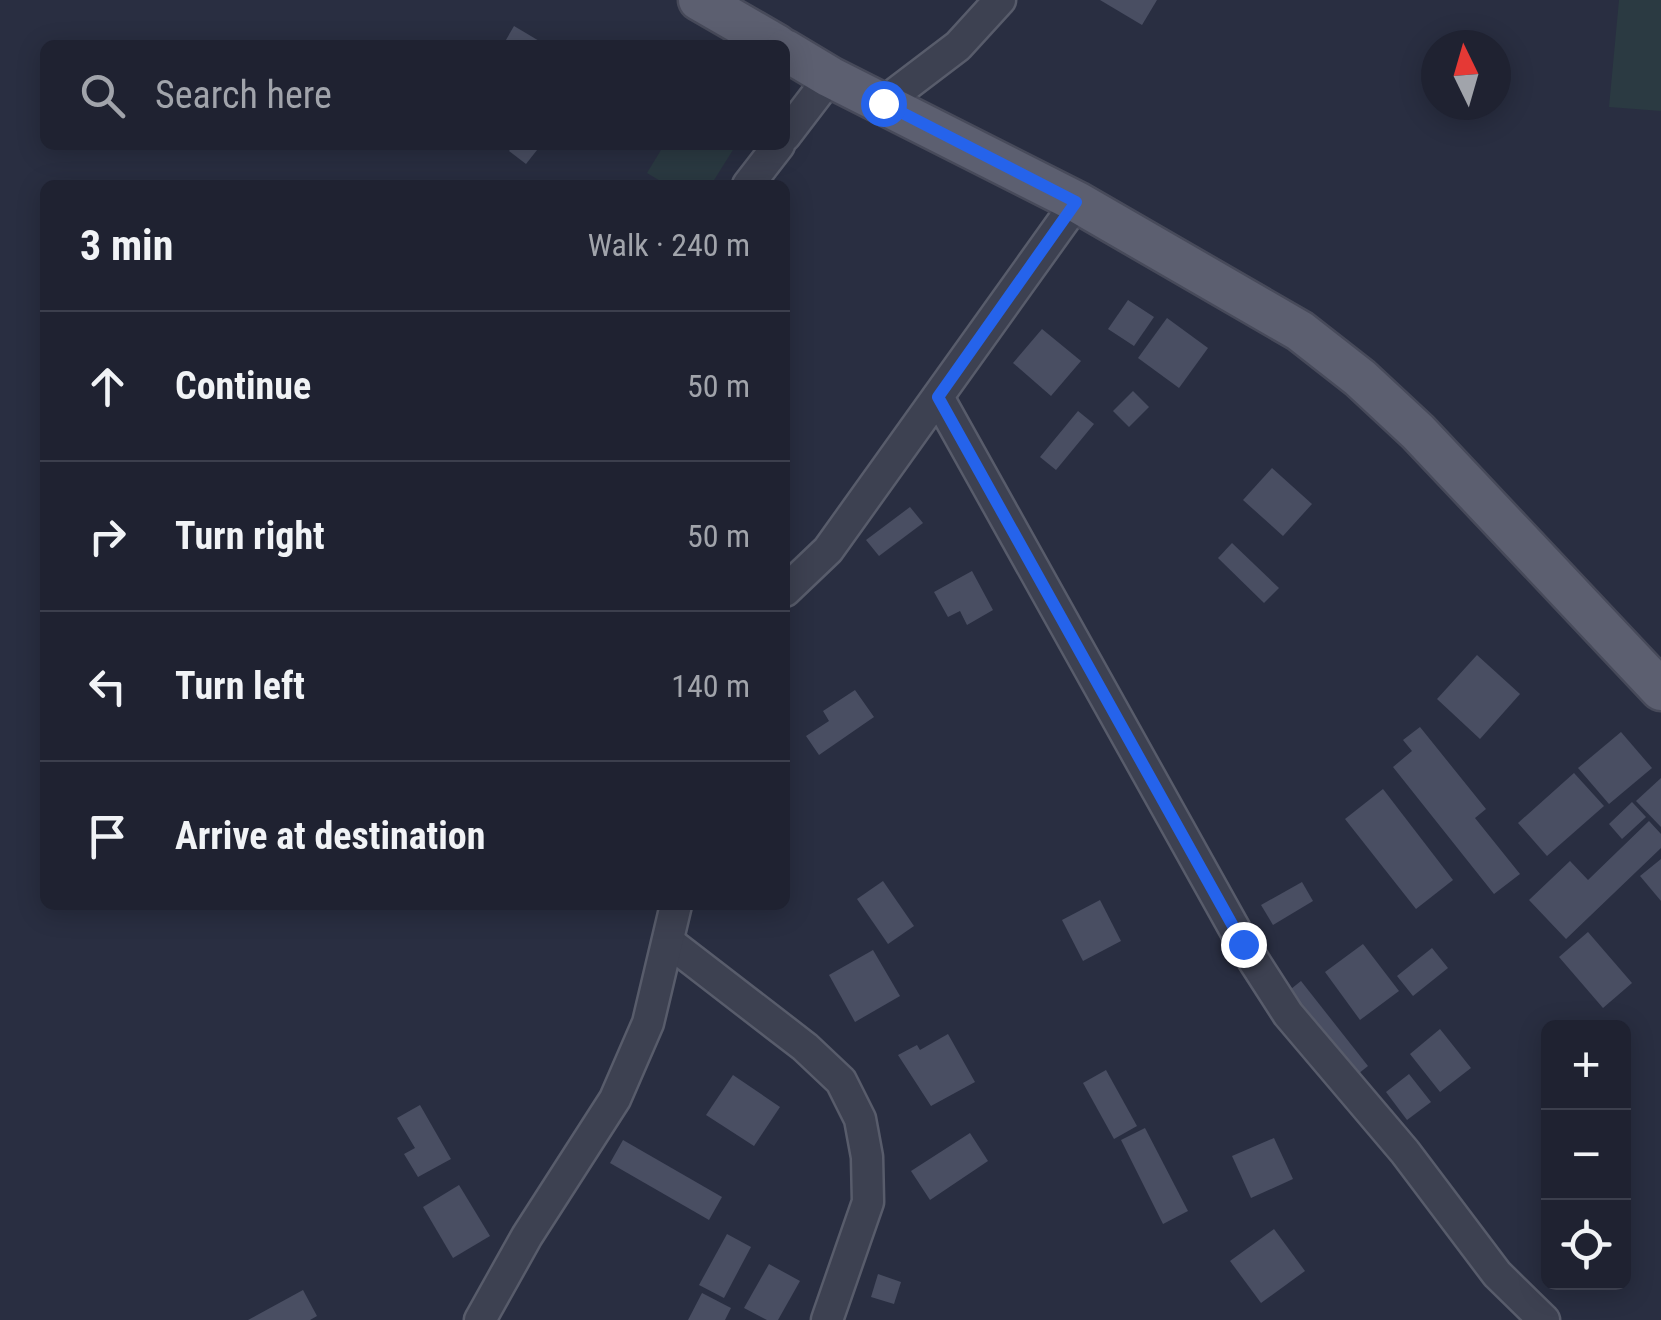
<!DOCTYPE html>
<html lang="en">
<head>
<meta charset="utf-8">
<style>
	:root { --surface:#1f2231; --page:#272a39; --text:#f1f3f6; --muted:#a1a4ab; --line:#3c3f4d }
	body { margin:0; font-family:"Roboto Condensed",sans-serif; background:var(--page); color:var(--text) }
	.controls { position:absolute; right:30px; bottom:30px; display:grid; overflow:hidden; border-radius:15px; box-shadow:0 5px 25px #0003 }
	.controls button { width:90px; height:90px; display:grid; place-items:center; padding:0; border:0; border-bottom:2px solid var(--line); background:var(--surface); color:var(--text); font:50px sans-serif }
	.compass { position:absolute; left:1421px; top:30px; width:90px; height:90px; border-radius:50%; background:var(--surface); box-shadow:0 5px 25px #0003; rotate:355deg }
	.stop { position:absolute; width:30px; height:30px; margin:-22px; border:8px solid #2563eb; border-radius:50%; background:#fff }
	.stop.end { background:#2563eb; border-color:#fff; box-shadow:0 2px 10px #0008 }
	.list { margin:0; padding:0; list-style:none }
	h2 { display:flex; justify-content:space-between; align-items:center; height:130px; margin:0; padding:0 40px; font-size:42px }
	h2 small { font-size:32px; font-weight:400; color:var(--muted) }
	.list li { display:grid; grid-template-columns:65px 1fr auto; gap:30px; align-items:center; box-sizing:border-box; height:150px; padding:0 40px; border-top:2px solid var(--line) }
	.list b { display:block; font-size:38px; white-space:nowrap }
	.list em { font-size:32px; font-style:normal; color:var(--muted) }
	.icon { flex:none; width:55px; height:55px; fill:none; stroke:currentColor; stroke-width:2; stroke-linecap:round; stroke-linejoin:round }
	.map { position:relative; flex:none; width:1661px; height:1320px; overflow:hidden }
	.search { position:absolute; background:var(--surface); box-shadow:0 5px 25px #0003; left:40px; top:40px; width:750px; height:110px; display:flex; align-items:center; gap:25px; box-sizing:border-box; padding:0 35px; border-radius:15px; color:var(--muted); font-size:38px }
	.panel { position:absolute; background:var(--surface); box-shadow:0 5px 25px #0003; left:40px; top:180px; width:750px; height:730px; border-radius:15px }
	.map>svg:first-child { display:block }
	.green { fill:#2b3a42 }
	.building { fill:#494e62 }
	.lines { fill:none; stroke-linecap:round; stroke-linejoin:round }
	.minor-casing { stroke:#585c6b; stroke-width:35 }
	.major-casing { stroke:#474a5a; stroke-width:45 }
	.minor { stroke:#3d4151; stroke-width:30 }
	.major { stroke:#5c5f70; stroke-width:40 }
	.route { stroke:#2563eb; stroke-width:12 }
</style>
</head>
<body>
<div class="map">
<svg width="1661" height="1320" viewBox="0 0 1661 1320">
	<rect width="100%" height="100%" fill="#292e41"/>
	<!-- green -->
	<g class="green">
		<path d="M 1619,0 L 1661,0 L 1661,111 L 1609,107 Z"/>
		<path d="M 664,145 L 736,145 L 711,185 L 667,185 L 647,173 Z"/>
	</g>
	<!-- building -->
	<g class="building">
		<path d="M 1100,0 L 1157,0 L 1142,25 Z"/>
		<path d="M 514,26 L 546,45 L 503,45 Z"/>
		<path d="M 514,145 L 541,145 L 526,164 L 509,151 Z"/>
		<path d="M 1128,300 L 1154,317 L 1134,346 L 1108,329 Z"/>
		<path d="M 1167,318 L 1208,348 L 1179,388 L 1138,358 Z"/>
		<path d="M 1042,329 L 1081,361 L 1051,396 L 1013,363 Z"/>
		<path d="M 1133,391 L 1149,407 L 1129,427 L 1113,411 Z"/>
		<path d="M 1078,411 L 1094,424 L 1056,470 L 1040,457 Z"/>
		<path d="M 1272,468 L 1312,504 L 1283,536 L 1243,500 Z"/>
		<path d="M 910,507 L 923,523 L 879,556 L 866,540 Z"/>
		<path d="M 1232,543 L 1279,588 L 1264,603 L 1218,558 Z"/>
		<path d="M 972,571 L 993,610 L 967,625 L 960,611 L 948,617 L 934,592 Z"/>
		<path d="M 1477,655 L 1520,694 L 1480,739 L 1437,699 Z"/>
		<path d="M 855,690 L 874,717 L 819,755 L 806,736 L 829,721 L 823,711 Z"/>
		<path d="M 1420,727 L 1486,809 L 1475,818 L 1520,874 L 1494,894 L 1393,767 L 1412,751 L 1403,740 Z"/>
		<path d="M 1621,732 L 1652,768 L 1609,804 L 1578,768 Z"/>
		<path d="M 1574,773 L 1604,806 L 1547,856 L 1518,823 Z"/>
		<path d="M 1661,778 L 1661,827 L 1636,801 Z"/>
		<path d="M 1383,789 L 1453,880 L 1416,909 L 1345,819 Z"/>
		<path d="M 1632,802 L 1646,817 L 1622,839 L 1609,824 Z"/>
		<path d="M 1649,821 L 1661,834 L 1661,848 L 1566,939 L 1529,900 L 1570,861 L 1588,880 Z"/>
		<path d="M 1661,859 L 1661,901 L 1640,876 Z"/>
		<path d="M 883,881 L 914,926 L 888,944 L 857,899 Z"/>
		<path d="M 1302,882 L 1313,901 L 1273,925 L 1261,905 Z"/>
		<path d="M 1100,900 L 1121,941 L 1083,961 L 1062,920 Z"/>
		<path d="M 1588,932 L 1632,983 L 1603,1008 L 1559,957 Z"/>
		<path d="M 1363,944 L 1399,991 L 1360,1020 L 1325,972 Z"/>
		<path d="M 1432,948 L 1448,968 L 1413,996 L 1397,976 Z"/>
		<path d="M 873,950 L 900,996 L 855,1022 L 829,975 Z"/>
		<path d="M 1301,981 L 1368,1066 L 1353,1078 L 1286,993 Z"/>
		<path d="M 1440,1029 L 1471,1068 L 1440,1092 L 1410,1054 Z"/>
		<path d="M 948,1034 L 975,1082 L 931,1106 L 898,1055 L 917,1045 L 920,1050 Z"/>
		<path d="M 1106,1070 L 1137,1126 L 1114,1139 L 1083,1083 Z"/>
		<path d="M 1409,1074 L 1431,1102 L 1407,1120 L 1386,1092 Z"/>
		<path d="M 733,1075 L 780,1107 L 754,1146 L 706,1115 Z"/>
		<path d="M 420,1105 L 451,1159 L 418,1177 L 404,1154 L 415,1148 L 397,1118 Z"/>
		<path d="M 1145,1128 L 1188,1211 L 1163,1224 L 1121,1140 Z"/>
		<path d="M 970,1133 L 988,1161 L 930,1200 L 911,1171 Z"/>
		<path d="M 1274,1138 L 1293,1179 L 1251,1198 L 1232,1156 Z"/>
		<path d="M 623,1140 L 722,1197 L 709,1220 L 610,1163 Z"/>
		<path d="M 459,1185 L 490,1236 L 453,1258 L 423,1207 Z"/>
		<path d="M 1274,1229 L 1305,1271 L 1261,1303 L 1230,1261 Z"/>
		<path d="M 727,1234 L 751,1247 L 724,1298 L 699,1285 Z"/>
		<path d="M 769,1264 L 800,1281 L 778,1320 L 767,1320 L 744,1308 Z"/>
		<path d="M 878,1274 L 901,1282 L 894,1304 L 871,1297 Z"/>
		<path d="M 303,1290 L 317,1316 L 310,1320 L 248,1320 Z"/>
		<path d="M 702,1293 L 731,1308 L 725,1320 L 688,1320 Z"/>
	</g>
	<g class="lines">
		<defs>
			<g id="minor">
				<path d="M 883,103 L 958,46 L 1000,0"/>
				<path d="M 785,136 L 830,77"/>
				<path d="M 748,185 L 779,145"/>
				<path d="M 938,397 L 1243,944 L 1288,1014 L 1405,1152 L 1497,1274 L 1544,1320"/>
				<path d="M 785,591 L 828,550 L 1077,202"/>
				<path d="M 669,942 L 805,1047 L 841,1081 L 860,1119 L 867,1157 L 868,1202 L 827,1320"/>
				<path d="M 480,1320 L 527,1236 L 615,1099 L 648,1023 L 676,905"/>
			</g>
			<g id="major">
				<path d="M 699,0 L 777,45"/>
				<path d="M 785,50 L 830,77 L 1077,202 L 1300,331 L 1360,378 L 1418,432 L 1661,690"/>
			</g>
		</defs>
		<!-- minor casing -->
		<use href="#minor" class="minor-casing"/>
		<!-- major casing -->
		<use href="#major" class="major-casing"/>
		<!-- minor -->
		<use href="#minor" class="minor"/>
		<!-- major -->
		<use href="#major" class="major"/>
	</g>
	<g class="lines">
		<!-- route -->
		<path class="route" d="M 883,103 L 1076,202 L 938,397 L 1243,944"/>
	</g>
</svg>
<div class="controls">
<button>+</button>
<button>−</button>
<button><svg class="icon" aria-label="locate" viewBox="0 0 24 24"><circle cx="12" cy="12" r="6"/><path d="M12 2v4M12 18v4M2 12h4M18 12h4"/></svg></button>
</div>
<svg class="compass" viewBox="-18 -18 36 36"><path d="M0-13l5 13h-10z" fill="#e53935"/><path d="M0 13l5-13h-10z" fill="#a1a4ab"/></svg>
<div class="stop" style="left:883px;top:103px"></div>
<div class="stop end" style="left:1243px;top:944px"></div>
<div class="search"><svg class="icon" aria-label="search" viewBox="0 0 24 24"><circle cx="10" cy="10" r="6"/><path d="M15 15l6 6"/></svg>Search here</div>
<section class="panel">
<h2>3 min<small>Walk · 240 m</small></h2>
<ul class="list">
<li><svg class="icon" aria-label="ahead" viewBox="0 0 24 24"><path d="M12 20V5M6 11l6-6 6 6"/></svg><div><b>Continue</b></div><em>50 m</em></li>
<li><svg class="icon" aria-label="right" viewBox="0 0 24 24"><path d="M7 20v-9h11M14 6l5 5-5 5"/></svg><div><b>Turn right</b></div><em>50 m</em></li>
<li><svg class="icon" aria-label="left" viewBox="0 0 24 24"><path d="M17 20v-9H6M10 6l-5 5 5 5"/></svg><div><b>Turn left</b></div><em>140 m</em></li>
<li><svg class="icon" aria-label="arrive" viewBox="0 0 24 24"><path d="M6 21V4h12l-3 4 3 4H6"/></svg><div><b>Arrive at destination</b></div></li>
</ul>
</section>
</div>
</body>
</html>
